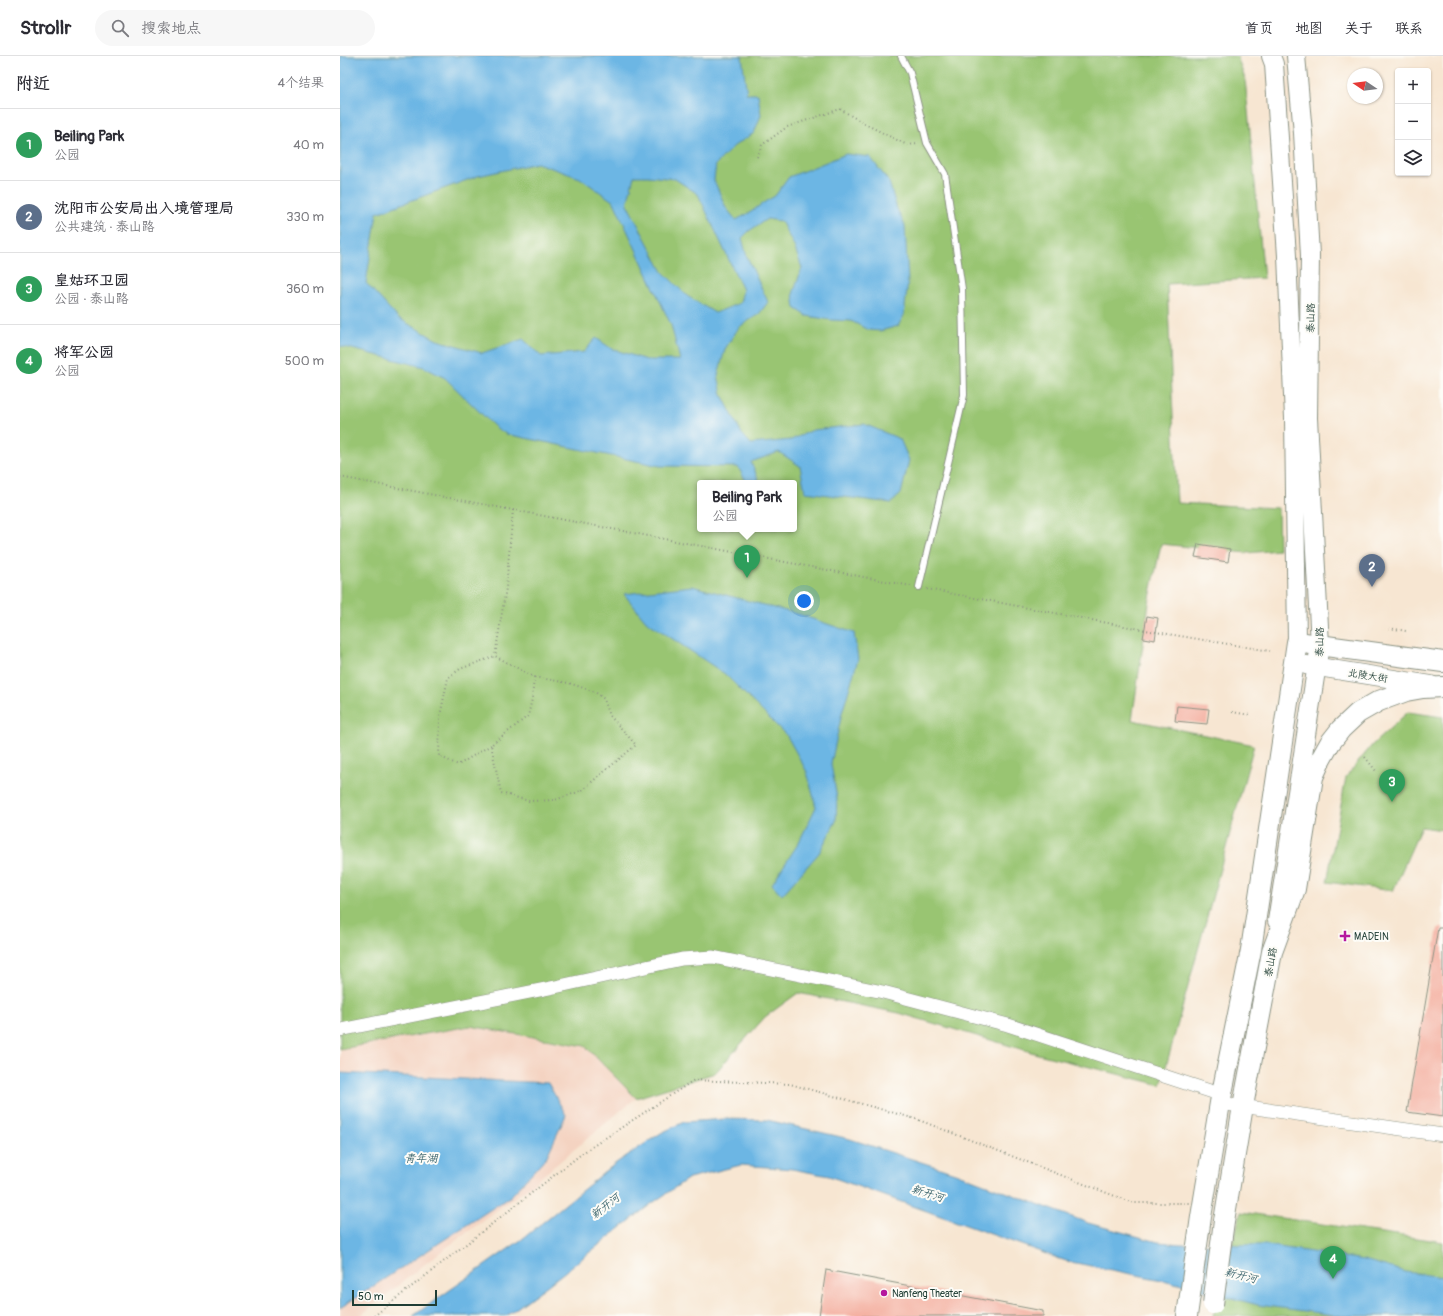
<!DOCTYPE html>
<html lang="zh">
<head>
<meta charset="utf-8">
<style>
	:root { --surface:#fff; --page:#f7f7f7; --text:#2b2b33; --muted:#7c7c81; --line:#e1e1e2; --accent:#0b8043 }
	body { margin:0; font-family:Pangolin,"LXGW WenKai TC",sans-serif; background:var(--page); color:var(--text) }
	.controls { position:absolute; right:12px; top:12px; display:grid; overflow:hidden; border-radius:4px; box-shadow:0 1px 3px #0004 }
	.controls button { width:36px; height:36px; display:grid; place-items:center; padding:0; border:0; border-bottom:1px solid var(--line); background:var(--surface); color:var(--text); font:20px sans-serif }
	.compass { position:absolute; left:1007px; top:12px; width:36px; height:36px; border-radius:50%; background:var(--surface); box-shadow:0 1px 3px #0004; rotate:283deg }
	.scale { position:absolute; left:12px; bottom:10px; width:85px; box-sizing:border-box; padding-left:4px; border:2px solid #1f3d34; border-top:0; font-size:11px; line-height:14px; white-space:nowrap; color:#1f3d34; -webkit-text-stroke:3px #fdfcf7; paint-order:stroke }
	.you { position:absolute; left:464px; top:545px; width:14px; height:14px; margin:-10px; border:3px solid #fff; border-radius:50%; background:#1a73e8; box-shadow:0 0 0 6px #1a73e833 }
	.badge { display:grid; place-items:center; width:26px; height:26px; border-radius:50%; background:var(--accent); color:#fff; font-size:13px; font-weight:700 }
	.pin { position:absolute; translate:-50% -33px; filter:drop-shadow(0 1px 2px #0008) }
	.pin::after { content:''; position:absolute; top:21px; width:14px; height:12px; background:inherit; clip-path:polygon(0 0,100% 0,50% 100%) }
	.popup { position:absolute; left:357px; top:424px; width:100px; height:52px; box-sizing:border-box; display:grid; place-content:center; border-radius:4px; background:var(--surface); filter:drop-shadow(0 1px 3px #0005); font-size:13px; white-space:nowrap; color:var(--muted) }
	.popup b { font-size:15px; color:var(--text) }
	.popup::after { content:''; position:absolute; left:50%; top:100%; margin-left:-8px; border:8px solid transparent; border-top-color:var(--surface) }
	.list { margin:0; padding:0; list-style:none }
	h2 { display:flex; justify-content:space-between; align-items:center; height:52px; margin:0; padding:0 16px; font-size:17px }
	h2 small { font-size:13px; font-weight:400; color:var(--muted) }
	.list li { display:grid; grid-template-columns:26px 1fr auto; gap:12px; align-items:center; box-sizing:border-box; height:72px; padding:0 16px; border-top:1px solid var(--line) }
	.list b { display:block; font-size:15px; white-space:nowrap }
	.list p { margin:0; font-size:13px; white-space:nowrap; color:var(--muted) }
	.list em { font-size:13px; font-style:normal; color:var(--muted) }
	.icon { flex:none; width:22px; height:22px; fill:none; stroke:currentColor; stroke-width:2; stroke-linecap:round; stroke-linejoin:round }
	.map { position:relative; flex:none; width:1103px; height:1260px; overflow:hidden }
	header { display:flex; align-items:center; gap:24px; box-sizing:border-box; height:56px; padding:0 20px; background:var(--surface); border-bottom:1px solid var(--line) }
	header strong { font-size:19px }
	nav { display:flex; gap:22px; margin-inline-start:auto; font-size:14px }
	.search { width:280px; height:36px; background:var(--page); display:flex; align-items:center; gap:10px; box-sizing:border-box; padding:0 14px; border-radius:22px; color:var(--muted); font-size:15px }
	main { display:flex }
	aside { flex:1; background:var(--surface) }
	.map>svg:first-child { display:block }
	.built { fill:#f4d3c1 }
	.green { fill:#99c572; stroke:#5c8153; fill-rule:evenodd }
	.water { fill:#6cb6e4; stroke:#467a8c; fill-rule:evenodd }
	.building { fill:#f4b0a1 }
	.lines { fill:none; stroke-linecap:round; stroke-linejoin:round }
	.service-casing { stroke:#8b9283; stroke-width:8 }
	.minor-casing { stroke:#8b9283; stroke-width:14 }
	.secondary-casing { stroke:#8b9283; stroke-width:20 }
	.primary-casing { stroke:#8b9283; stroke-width:22 }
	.path { stroke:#8b9283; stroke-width:2; stroke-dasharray:1 3; stroke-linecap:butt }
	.service { stroke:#fff; stroke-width:6 }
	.minor { stroke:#fff; stroke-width:13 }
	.secondary { stroke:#fff; stroke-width:18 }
	.primary { stroke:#fff; stroke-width:20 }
	.primary-bridge-casing { stroke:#8b9283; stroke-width:22; stroke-linecap:butt }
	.primary-bridge { stroke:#fff; stroke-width:20 }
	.poi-dot { fill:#b5179e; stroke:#fdfcf7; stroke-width:1.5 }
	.labels { text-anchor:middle; stroke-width:4; stroke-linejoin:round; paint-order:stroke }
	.street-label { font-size:10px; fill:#1f3d34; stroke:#fdfcf7 }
	.poi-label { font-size:10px; fill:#1f3d34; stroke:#fdfcf7; text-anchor:start }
	.water-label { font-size:11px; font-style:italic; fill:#366169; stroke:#fdfcf7 }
</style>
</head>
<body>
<header>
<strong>Strollr</strong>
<div class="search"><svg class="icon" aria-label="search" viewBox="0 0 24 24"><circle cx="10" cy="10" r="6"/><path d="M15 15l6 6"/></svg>搜索地点</div>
<nav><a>首页</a><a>地图</a><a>关于</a><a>联系</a></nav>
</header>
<main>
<aside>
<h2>附近<small>4个结果</small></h2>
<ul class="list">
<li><span class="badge" style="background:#2e9e5b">1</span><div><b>Beiling Park</b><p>公园</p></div><em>40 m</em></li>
<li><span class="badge" style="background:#5c6f8a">2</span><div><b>沈阳市公安局出入境管理局</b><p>公共建筑 · 泰山路</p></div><em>330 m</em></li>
<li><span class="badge" style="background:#2e9e5b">3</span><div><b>皇姑环卫园</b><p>公园 · 泰山路</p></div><em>360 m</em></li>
<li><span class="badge" style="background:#2e9e5b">4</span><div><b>将军公园</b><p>公园</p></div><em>500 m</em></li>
</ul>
</aside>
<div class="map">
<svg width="1103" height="1260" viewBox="0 0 1103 1260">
	<rect width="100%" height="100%" fill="#fdfcf7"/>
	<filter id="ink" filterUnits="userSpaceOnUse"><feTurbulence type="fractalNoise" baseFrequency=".025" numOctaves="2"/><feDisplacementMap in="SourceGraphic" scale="8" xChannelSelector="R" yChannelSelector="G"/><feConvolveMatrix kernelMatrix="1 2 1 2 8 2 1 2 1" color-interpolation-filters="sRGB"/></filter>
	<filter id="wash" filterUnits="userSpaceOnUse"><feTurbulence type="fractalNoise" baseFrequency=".012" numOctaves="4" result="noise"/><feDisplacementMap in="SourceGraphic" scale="16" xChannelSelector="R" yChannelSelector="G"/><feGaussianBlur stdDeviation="0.9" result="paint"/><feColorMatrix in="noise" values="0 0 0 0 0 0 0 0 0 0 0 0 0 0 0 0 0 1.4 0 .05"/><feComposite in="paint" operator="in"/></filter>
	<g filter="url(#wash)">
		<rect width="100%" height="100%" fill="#f7e6d2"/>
		<!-- built -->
		<path class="built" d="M 130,970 L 245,990 L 296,1042 L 194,1127 L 95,1200 L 20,1260 L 0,1260 L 0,993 Z"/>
		<!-- green -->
		<g class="green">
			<path d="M 0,0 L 897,0 L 905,23 L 924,222 L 827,228 L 837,447 L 938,452 L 939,494 L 907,497 L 821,488 L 809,547 L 792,664 L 914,689 L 821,1029 L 698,998 L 559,957 L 458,937 L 425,961 L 375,1017 L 296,1042 L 245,990 L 130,970 L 0,993 ZM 360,427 L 454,427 L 454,473 L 360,473 Z"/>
			<path d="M 1068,656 L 1103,661 L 1103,774 L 1081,771 L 1053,835 L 987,826 L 1006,721 L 1033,688 Z"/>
			<path d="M 901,1156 L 1103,1186 L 1103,1260 L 873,1260 Z"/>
		</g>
		<!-- water -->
		<g class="water">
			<path d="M 0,0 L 402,0 L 407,38 L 418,38 L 421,59 L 414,77 L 394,90 L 376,108 L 374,124 L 386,152 L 396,164 L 411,156 L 423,147 L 435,140 L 449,121 L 506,98 L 530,101 L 549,126 L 557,153 L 565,170 L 568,225 L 564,259 L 558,270 L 540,275 L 529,274 L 511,265 L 491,264 L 467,260 L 455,252 L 453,238 L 462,212 L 454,190 L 441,165 L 427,163 L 409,175 L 402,182 L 407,201 L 428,246 L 419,258 L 399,271 L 385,293 L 378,319 L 382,339 L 402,378 L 411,388 L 451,384 L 473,374 L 524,368 L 560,383 L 569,404 L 561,438 L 551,447 L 465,436 L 460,410 L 439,396 L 411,406 L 420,427 L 407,427 L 398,411 L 320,410 L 166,378 L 155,371 L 105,322 L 84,311 L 0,290 ZM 197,107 L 240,122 L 274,146 L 331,269 L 340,304 L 307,304 L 272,293 L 256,282 L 244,296 L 201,300 L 183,283 L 142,297 L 97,284 L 58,262 L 26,227 L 37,157 L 138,120 ZM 294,120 L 308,120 L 335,123 L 358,138 L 403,234 L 400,247 L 375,257 L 347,240 L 323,216 L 287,148 Z"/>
			<path d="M 352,530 L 461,559 L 514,577 L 518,603 L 502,657 L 491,708 L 497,742 L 496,765 L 479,797 L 442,839 L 432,828 L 458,788 L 476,751 L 467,716 L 447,680 L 385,618 L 306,565 L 284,538 Z"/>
			<path d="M 0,1017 L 208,1027 L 226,1059 L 207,1100 L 171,1140 L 0,1252 Z"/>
			<path d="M 385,1063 L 427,1064 L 510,1083 L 615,1117 L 748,1167 L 818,1186 L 841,1188 L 926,1189 L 1024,1204 L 1066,1216 L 1103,1221 L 1103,1260 L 1002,1260 L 918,1249 L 827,1225 L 726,1205 L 489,1120 L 452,1113 L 401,1109 L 349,1122 L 311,1148 L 208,1229 L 166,1260 L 73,1260 L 181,1184 L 276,1107 L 321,1077 L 344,1066 Z"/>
		</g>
		<g id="blocks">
			<!-- building -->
			<g class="building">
				<path d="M 858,488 L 890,493 L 888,506 L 855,501 Z"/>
				<path d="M 807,560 L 818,562 L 815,584 L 803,582 Z"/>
				<path d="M 837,650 L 869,653 L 867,668 L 835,665 Z"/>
				<path d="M 1098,872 L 1103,872 L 1103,1061 L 1067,1056 Z"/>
				<path d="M 486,1214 L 703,1255 L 703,1260 L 479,1260 Z"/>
			</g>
		</g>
	</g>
	<g filter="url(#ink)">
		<use href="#blocks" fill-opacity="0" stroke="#8b9283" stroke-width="1"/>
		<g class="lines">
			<defs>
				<path id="service" d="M 561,0 L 570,17 L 587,87 L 605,118 L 622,233 L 624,339 L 579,531"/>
				<g id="minor">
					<path d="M 0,974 L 215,931 L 342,903 L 373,901 L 543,936 L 668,969 L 882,1039"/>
					<path d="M 880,1047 L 1103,1079"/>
				</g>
				<g id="secondary">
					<path d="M 931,0 L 934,8 L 947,200 L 954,362 L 957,586"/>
					<path d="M 966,609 L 1091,629"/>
					<path d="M 937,865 L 980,589 L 968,362 L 970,199 L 963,77 L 956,0"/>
				</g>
				<g id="primary">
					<path d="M 884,1165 L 903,1050 L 932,896 L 955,833 L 973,721 L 981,703 L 990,687 L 1001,673 L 1018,657 L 1039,645 L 1066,635 L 1083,632 L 1103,631"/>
					<path d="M 847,1260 L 861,1161 L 880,1047 L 911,894 L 957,586 L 1103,606"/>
				</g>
			</defs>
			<!-- service casing -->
			<use href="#service" class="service-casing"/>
			<!-- minor casing -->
			<use href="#minor" class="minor-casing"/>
			<!-- secondary casing -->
			<use href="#secondary" class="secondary-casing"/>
			<!-- primary casing -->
			<use href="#primary" class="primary-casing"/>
			<!-- path -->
			<g class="path">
				<path d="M 417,101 L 422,89 L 447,71 L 500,53 L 525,68 L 567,89 L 578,88"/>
				<path d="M 0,421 L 571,530"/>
				<path d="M 173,454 L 166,532 L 155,600 L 194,621 L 229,627 L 255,636 L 264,643 L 270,660 L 296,689 L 241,735 L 215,744 L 189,745 L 161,737 L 151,689 L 188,660 L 192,643 L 194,621"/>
				<path d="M 587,533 L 816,576 L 930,595"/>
				<path d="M 1049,572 L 1066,575"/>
				<path d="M 892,656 L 910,659"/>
				<path d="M 151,689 L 118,709 L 99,700 L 100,660 L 108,622 L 120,613 L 155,600"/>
				<path d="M 1025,701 L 1036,715"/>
				<path d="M 34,1260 L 244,1096 L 354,1024 L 450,1028 L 576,1063 L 793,1147 L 849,1147"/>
			</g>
			<!-- service -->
			<use href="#service" class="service"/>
			<!-- minor -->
			<use href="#minor" class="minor"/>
			<!-- secondary -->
			<use href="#secondary" class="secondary"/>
			<!-- primary -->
			<use href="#primary" class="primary"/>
			<defs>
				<path id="primary-bridge" d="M 873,1248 L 884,1165"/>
			</defs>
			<!-- primary-bridge casing -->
			<use href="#primary-bridge" class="primary-bridge-casing"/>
			<!-- primary-bridge -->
			<use href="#primary-bridge" class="primary-bridge"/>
		</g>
	</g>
	<!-- markers -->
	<g class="poi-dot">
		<path d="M1003 874h4v4h4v4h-4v4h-4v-4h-4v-4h4z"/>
		<circle cx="544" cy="1237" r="4"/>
	</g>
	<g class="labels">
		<!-- street labels -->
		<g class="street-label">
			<text transform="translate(970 262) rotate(-89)" y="4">泰山路</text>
			<text transform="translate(979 586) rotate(-89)" y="4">泰山路</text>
			<text transform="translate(1028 619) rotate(9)" y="4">北陵大街</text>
			<text transform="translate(930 906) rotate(-80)" y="4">泰山路</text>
		</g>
		<!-- poi labels -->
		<g class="poi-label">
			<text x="1014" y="884">MADEIN</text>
			<text x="552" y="1241">Nanfeng Theater</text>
		</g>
		<!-- water labels -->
		<g class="water-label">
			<text x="81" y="1106">青年湖</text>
			<text transform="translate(588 1137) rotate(17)" y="4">新开河</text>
			<text transform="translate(265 1150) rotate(-38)" y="4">新开河</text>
			<text transform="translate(901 1219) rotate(14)" y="4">新开河</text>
		</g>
	</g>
</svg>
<div class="controls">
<button>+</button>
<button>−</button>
<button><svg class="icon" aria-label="layers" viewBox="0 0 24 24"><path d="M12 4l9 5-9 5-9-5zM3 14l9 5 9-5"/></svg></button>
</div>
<svg class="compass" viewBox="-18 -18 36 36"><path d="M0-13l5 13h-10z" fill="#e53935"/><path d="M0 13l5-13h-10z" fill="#7c7c81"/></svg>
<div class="scale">50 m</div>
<div class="you"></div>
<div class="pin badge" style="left:407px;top:522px;background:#2e9e5b">1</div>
<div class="popup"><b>Beiling Park</b>公园</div>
<div class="pin badge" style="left:1032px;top:531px;background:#5c6f8a">2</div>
<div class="pin badge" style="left:1052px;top:746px;background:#2e9e5b">3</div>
<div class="pin badge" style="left:993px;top:1223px;background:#2e9e5b">4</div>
</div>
</main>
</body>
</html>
